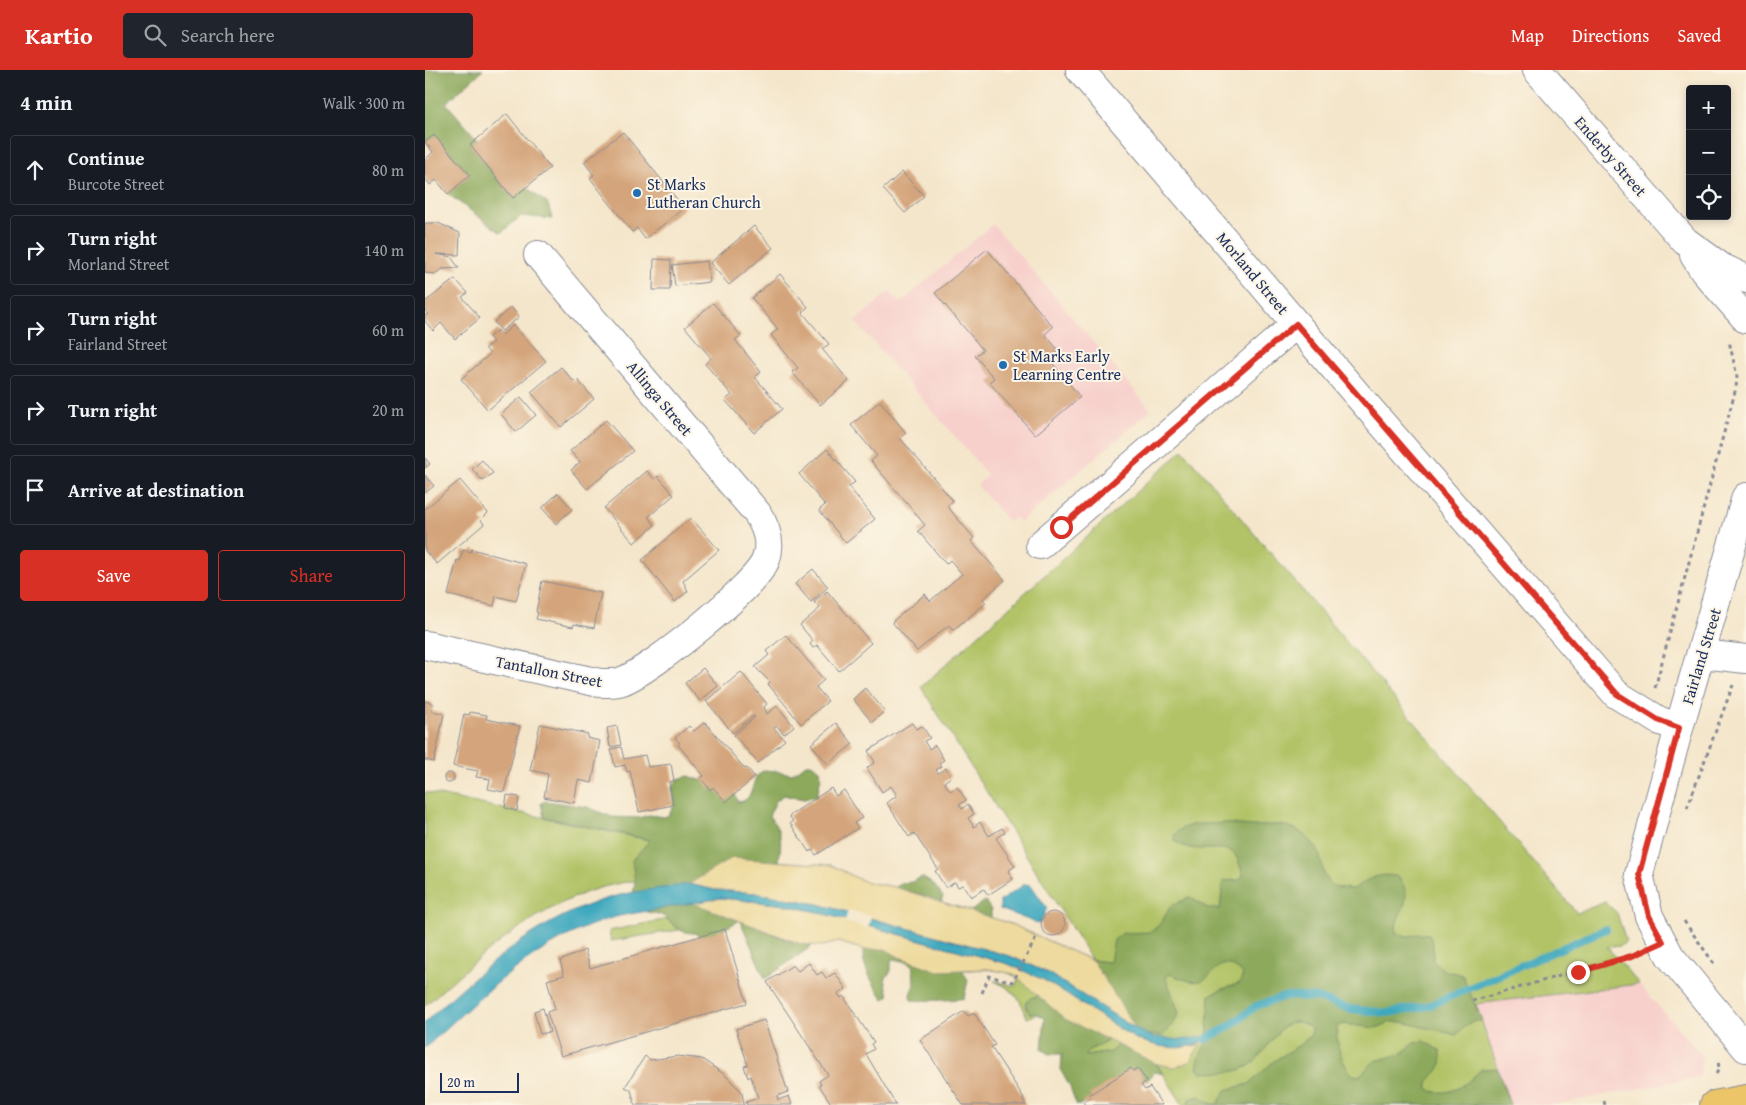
<!DOCTYPE html>
<html lang="en">
<head>
<meta charset="utf-8">
<style>
	:root { --surface:#171b24; --page:#20242c; --text:#f1f3f6; --muted:#9ea1a6; --line:#363941; --accent:#d93025 }
	body { margin:0; font-family:"Gentium Book Plus",serif; background:var(--page); color:var(--text) }
	.controls { position:absolute; right:15px; top:15px; display:grid; overflow:hidden; border-radius:5px; box-shadow:0 2px 8px #0003 }
	.controls button { width:45px; height:45px; display:grid; place-items:center; padding:0; border:0; border-bottom:1px solid var(--line); background:var(--surface); color:var(--text); font:25px sans-serif }
	.scale { position:absolute; left:15px; bottom:12px; width:79px; box-sizing:border-box; padding-left:5px; border:2px solid #1b2f5e; border-top:0; font-size:14px; line-height:18px; white-space:nowrap; color:#1b2f5e; -webkit-text-stroke:4px #fcf5e5; paint-order:stroke }
	.stop { position:absolute; width:15px; height:15px; margin:-11px; border:4px solid #d93025; border-radius:50%; background:#fff }
	.stop.end { background:#d93025; border-color:#fff; box-shadow:0 1px 5px #0008 }
	.list { margin:0; padding:0; list-style:none }
	h2 { display:flex; justify-content:space-between; align-items:center; height:65px; margin:0; padding:0 20px; font-size:21px }
	h2 small { font-size:16px; font-weight:400; color:var(--muted) }
	.list li { display:grid; grid-template-columns:32px 1fr auto; gap:15px; align-items:center; box-sizing:border-box; height:70px; margin:0 10px 10px; padding:0 10px; border:1px solid var(--line); border-radius:5px }
	.list b { display:block; font-size:19px; white-space:nowrap }
	.list p { margin:0; font-size:16px; white-space:nowrap; color:var(--muted) }
	.list em { font-size:16px; font-style:normal; color:var(--muted) }
	.actions { display:flex; gap:10px; padding:15px 20px }
	.actions a { flex:1; padding:11px 0; border:1px solid var(--accent); border-radius:5px; text-align:center; font-size:18px; color:var(--accent) }
	.actions .main { background:var(--accent); color:#fff }
	.icon { flex:none; width:28px; height:28px; fill:none; stroke:currentColor; stroke-width:2; stroke-linecap:round; stroke-linejoin:round }
	.map { position:relative; flex:none; width:1321px; height:1035px; overflow:hidden }
	header { display:flex; align-items:center; gap:30px; box-sizing:border-box; height:70px; padding:0 25px; background:var(--accent); color:#fff }
	header strong { font-size:24px }
	nav { display:flex; gap:28px; margin-inline-start:auto; font-size:18px }
	.search { width:350px; height:45px; background:var(--page); display:flex; align-items:center; gap:12px; box-sizing:border-box; padding:0 18px; border-radius:5px; color:var(--muted); font-size:19px }
	main { display:flex }
	aside { flex:1; background:var(--surface) }
	.map>svg:first-child { display:block }
	.built { fill:#f7d0cc }
	.green { fill:#b1c366; stroke:#667962 }
	.forest { fill:#8ca95b; stroke:#546c5c }
	.sand { fill:#eeda9e; stroke:#84847e }
	.water { fill:#3ea8be; stroke:#2c6c8e }
	.pier { fill:#f4e6cb }
	.lines { fill:none; stroke-linecap:round; stroke-linejoin:round }
	.stream { stroke:#3ea8be; stroke-width:8 }
	.building { fill:#d4a57c }
	.minor-casing { stroke:#888a94; stroke-width:30 }
	.major-casing { stroke:#888a94; stroke-width:30 }
	.path { stroke:#888a94; stroke-width:3; stroke-dasharray:4 4; stroke-linecap:butt }
	.minor { stroke:#fff; stroke-width:28 }
	.major { stroke:#ecc569; stroke-width:28 }
	.route { stroke:#d93025; stroke-width:6 }
	.poi-dot { fill:#1f6fb2; stroke:#fcf5e5; stroke-width:2 }
	.labels { text-anchor:middle; stroke-width:4; stroke-linejoin:round; paint-order:stroke }
	.street-label { font-size:16px; fill:#1b2f5e; stroke:#fcf5e5 }
	.poi-label { font-size:16px; fill:#1b2f5e; stroke:#fcf5e5; text-anchor:start }
</style>
</head>
<body>
<header>
<strong>Kartio</strong>
<div class="search"><svg class="icon" aria-label="search" viewBox="0 0 24 24"><circle cx="10" cy="10" r="6"/><path d="M15 15l6 6"/></svg>Search here</div>
<nav><a>Map</a><a>Directions</a><a>Saved</a></nav>
</header>
<main>
<aside>
<h2>4 min<small>Walk · 300 m</small></h2>
<ul class="list">
<li><svg class="icon" aria-label="ahead" viewBox="0 0 24 24"><path d="M12 20V5M6 11l6-6 6 6"/></svg><div><b>Continue</b><p>Burcote Street</p></div><em>80 m</em></li>
<li><svg class="icon" aria-label="right" viewBox="0 0 24 24"><path d="M7 20v-9h11M14 6l5 5-5 5"/></svg><div><b>Turn right</b><p>Morland Street</p></div><em>140 m</em></li>
<li><svg class="icon" aria-label="right" viewBox="0 0 24 24"><path d="M7 20v-9h11M14 6l5 5-5 5"/></svg><div><b>Turn right</b><p>Fairland Street</p></div><em>60 m</em></li>
<li><svg class="icon" aria-label="right" viewBox="0 0 24 24"><path d="M7 20v-9h11M14 6l5 5-5 5"/></svg><div><b>Turn right</b></div><em>20 m</em></li>
<li><svg class="icon" aria-label="arrive" viewBox="0 0 24 24"><path d="M6 21V4h12l-3 4 3 4H6"/></svg><div><b>Arrive at destination</b></div></li>
</ul>
<div class="actions"><a class="main">Save</a><a>Share</a></div>
</aside>
<div class="map">
<svg width="1321" height="1035" viewBox="0 0 1321 1035">
	<rect width="100%" height="100%" fill="#fcf5e5"/>
	<filter id="ink" filterUnits="userSpaceOnUse"><feTurbulence type="fractalNoise" baseFrequency=".02" numOctaves="2"/><feDisplacementMap in="SourceGraphic" scale="10" xChannelSelector="R" yChannelSelector="G"/><feConvolveMatrix kernelMatrix="1 2 1 2 8 2 1 2 1" color-interpolation-filters="sRGB"/></filter>
	<filter id="wash" filterUnits="userSpaceOnUse"><feTurbulence type="fractalNoise" baseFrequency=".0096" numOctaves="4" result="noise"/><feDisplacementMap in="SourceGraphic" scale="20" xChannelSelector="R" yChannelSelector="G"/><feGaussianBlur stdDeviation="1.12" result="paint"/><feColorMatrix in="noise" values="0 0 0 0 0 0 0 0 0 0 0 0 0 0 0 0 0 1.4 0 .05"/><feComposite in="paint" operator="in"/></filter>
	<g filter="url(#wash)">
		<rect width="100%" height="100%" fill="#f4e6cb"/>
		<!-- built -->
		<g class="built">
			<path d="M 568,154 L 726,340 L 595,452 L 590,447 L 584,452 L 552,415 L 563,405 L 430,251 L 465,221 L 475,233 Z"/>
			<path d="M 1214,914 L 1277,986 L 1275,1007 L 1128,1035 L 1085,1035 L 1051,934 Z"/>
		</g>
		<!-- green -->
		<g class="green">
			<path d="M 758,380 L 1152,843 L 1180,832 L 1192,843 L 1201,872 L 1195,876 L 1182,877 L 1214,914 L 1051,934 L 1085,1035 L 758,1035 L 721,977 L 698,969 L 686,982 L 661,986 L 660,984 L 664,980 L 681,972 L 684,964 C 680,956 674,952 668,945 C 662,938 661,932 653,926 L 655,924 L 623,904 L 619,910 L 648,929 L 642,929 L 628,920 L 606,928 L 601,933 L 604,943 L 613,944 L 602,948 C 596,928 588,919 569,911 L 590,916 L 593,909 C 579,896 555,900 537,900 L 532,893 L 516,889 L 503,878 L 498,878 L 491,886 L 476,876 L 468,879 L 450,878 L 445,867 L 443,867 L 440,880 L 440,867 L 455,816 L 473,818 L 479,843 L 492,854 L 513,854 L 538,866 L 560,861 L 577,868 L 579,886 L 568,890 L 602,901 L 605,894 L 590,888 C 596,882 615,885 623,888 C 629,891 632,899 637,902 C 646,908 656,909 663,918 C 667,923 664,928 663,933 C 674,946 697,961 713,964 L 496,617 Z"/>
			<path d="M 0,722 L 307,788 C 292,793 276,799 260,803 C 231,809 200,810 171,819 C 103,842 52,888 0,936 Z"/>
			<path d="M 242,849 L 254,860 L 186,871 L 184,861 Z"/>
		</g>
		<!-- forest -->
		<g class="forest">
			<path d="M 0,0 L 58,0 L 21,33 L 52,69 L 45,75 L 87,127 L 101,117 L 123,134 L 127,149 L 96,146 L 76,163 L 23,124 L 45,105 L 9,65 L 0,72 Z"/>
			<path d="M 381,694 L 386,694 L 395,700 L 396,707 L 392,726 L 379,729 L 358,725 L 351,731 L 344,746 C 357,762 357,770 354,790 L 359,799 L 315,850 L 365,871 L 387,876 L 340,909 L 315,850 L 299,859 L 293,869 L 277,869 L 270,863 C 250,863 252,854 238,846 C 234,843 226,843 221,842 L 208,824 L 210,811 L 207,790 L 225,770 L 119,747 L 116,733 L 121,731 L 162,737 L 187,747 L 214,748 L 224,745 L 239,747 L 244,745 L 250,734 L 247,718 L 253,709 L 264,706 L 309,722 L 313,732 C 332,731 324,705 339,701 C 347,699 359,703 367,704 Z"/>
			<path d="M 800,753 C 809,754 819,756 828,756 C 842,756 855,752 870,759 C 878,763 891,774 894,783 C 901,809 897,818 929,819 C 942,808 957,802 974,807 C 992,835 969,840 971,863 L 981,867 L 992,864 L 1004,864 L 1008,874 L 1008,891 L 1021,902 L 1032,903 L 1038,906 L 1057,951 L 1047,951 L 1031,965 L 977,952 L 966,952 L 951,958 L 917,954 L 912,957 C 911,975 916,993 928,1005 L 934,1006 L 950,991 L 976,984 L 989,973 L 999,971 L 1015,981 C 1022,1008 1000,1001 1003,1020 C 1027,1027 1040,1016 1056,999 L 1072,998 L 1085,1035 L 763,1035 L 764,1029 L 774,1026 L 787,1034 L 793,1034 L 801,1020 L 824,1014 L 849,991 L 879,972 L 886,964 L 887,959 C 857,933 844,986 822,997 C 809,1004 790,1002 776,1003 L 772,999 L 774,988 L 782,970 L 785,925 L 795,920 L 815,913 L 818,904 C 793,881 792,906 775,911 C 767,914 752,906 744,904 L 741,908 L 754,943 L 748,955 L 737,966 L 712,964 L 663,918 L 479,843 L 472,816 L 476,813 L 487,812 L 497,807 L 509,815 L 518,827 L 516,832 L 546,841 L 560,831 L 566,840 L 566,848 C 603,860 648,891 685,892 L 689,870 L 698,863 L 726,862 L 735,854 L 746,836 L 765,827 L 784,839 L 795,839 L 798,811 L 814,810 L 818,806 C 816,800 814,789 809,784 C 797,772 769,787 750,771 L 749,765 C 763,750 781,755 800,753 Z"/>
			<path d="M 443,867 L 460,879 L 535,897 L 543,910 L 539,928 C 536,930 493,931 486,930 L 485,925 L 489,914 L 488,896 L 482,892 L 468,889 L 466,890 L 466,901 L 460,909 L 464,926 L 459,929 C 450,918 437,896 438,882 C 438,879 442,872 443,867 Z"/>
			<path d="M 628,920 L 662,933 L 667,943 L 684,964 L 681,972 L 664,980 L 660,984 L 661,986 L 686,982 L 698,968 L 721,977 L 738,1004 L 730,1002 L 722,1011 L 712,998 L 665,1025 L 666,1027 L 655,1035 L 651,1035 L 645,1017 L 636,1001 L 637,984 L 624,984 L 617,979 L 620,948 L 613,944 L 604,943 L 600,933 L 606,928 Z"/>
		</g>
		<!-- sand -->
		<g class="sand">
			<path d="M 307,788 L 406,795 C 416,799 424,805 434,809 C 447,815 460,814 473,818 L 586,854 L 668,891 L 711,959 L 623,903 L 585,886 L 393,834 L 331,823 L 290,820 L 264,814 Z"/>
			<path d="M 296,828 L 361,835 L 392,842 L 583,894 L 619,910 L 709,968 C 731,977 752,979 775,975 L 765,991 L 757,995 L 749,997 L 732,994 L 640,949 L 588,904 L 563,899 L 513,901 L 474,887 L 460,879 L 440,880 L 413,872 L 398,876 L 376,874 L 268,833 Z"/>
		</g>
		<!-- water -->
		<g class="water">
			<path d="M 264,814 L 290,820 L 331,823 L 393,834 L 585,886 L 623,903 L 711,959 L 727,967 L 757,970 L 790,965 C 763,983 739,980 709,968 L 619,910 L 583,894 L 392,842 L 361,835 L 296,828 L 194,846 C 115,867 59,924 0,978 L 0,952 C 53,903 104,855 174,831 C 203,821 234,819 264,814 Z"/>
			<path d="M 600,814 L 606,815 L 622,838 L 614,854 L 575,839 L 575,831 Z"/>
		</g>
		<!-- pier -->
		<path class="pier" d="M 423,840 L 446,846 L 443,858 L 420,852 Z"/>
		<g class="lines">
			<!-- stream -->
			<path class="stream" d="M 781,969 L 805,956 L 831,936 L 861,926 L 892,928 L 925,939 L 962,943 L 1003,936 L 1181,859"/>
		</g>
		<g id="blocks">
			<!-- building -->
			<g class="building">
				<path d="M 82,44 L 125,98 L 88,128 L 45,75 Z"/>
				<path d="M 198,62 L 259,138 L 220,169 L 212,158 L 207,162 L 165,108 L 169,105 L 159,92 Z"/>
				<path d="M 9,65 L 45,105 L 23,124 L 11,110 L 5,115 L 0,108 L 0,90 L 8,82 L 0,72 Z"/>
				<path d="M 477,102 L 499,126 L 480,143 L 458,119 Z"/>
				<path d="M 0,153 L 13,153 L 35,163 L 34,185 L 11,184 L 26,187 L 34,198 L 17,199 L 10,204 L 0,203 Z"/>
				<path d="M 329,156 L 348,178 L 304,215 L 285,193 Z"/>
				<path d="M 562,179 L 628,257 L 620,264 L 634,281 L 624,289 L 655,327 L 610,365 L 564,312 L 569,308 L 550,286 L 558,280 L 510,223 Z"/>
				<path d="M 229,189 L 246,190 L 245,220 L 228,220 Z"/>
				<path d="M 282,191 L 285,212 L 250,216 L 247,195 Z"/>
				<path d="M 355,204 L 383,237 L 377,242 L 404,274 L 397,279 L 424,311 L 395,335 L 367,302 L 373,298 L 346,265 L 353,259 L 327,228 Z"/>
				<path d="M 30,209 L 43,223 L 37,227 L 55,248 L 30,269 L 16,253 L 8,261 L 0,251 L 0,246 L 3,244 L 0,240 L 0,232 Z"/>
				<path d="M 288,233 L 316,266 L 310,270 L 336,302 L 330,307 L 357,339 L 329,363 L 300,330 L 307,325 L 280,294 L 286,288 L 260,257 Z"/>
				<path d="M 86,237 L 94,247 L 77,261 L 69,252 Z"/>
				<path d="M 88,255 L 121,291 L 63,340 L 36,309 L 65,284 L 60,278 L 68,272 L 64,267 L 73,260 L 77,265 Z"/>
				<path d="M 136,297 L 149,312 L 152,309 L 169,329 L 136,357 L 106,322 Z"/>
				<path d="M 96,327 L 111,345 L 91,362 L 76,344 Z"/>
				<path d="M 455,331 L 481,363 L 475,368 L 528,431 L 522,436 L 549,468 L 546,471 L 580,510 L 558,529 L 561,533 L 528,560 L 524,555 L 492,581 L 467,552 L 500,524 L 505,531 L 537,504 L 525,490 L 521,494 L 493,461 L 500,455 L 446,391 L 452,386 L 426,355 Z"/>
				<path d="M 181,350 L 208,381 L 162,419 L 146,400 L 155,392 L 145,381 Z"/>
				<path d="M 402,379 L 430,412 L 424,417 L 450,449 L 421,473 L 394,440 L 400,435 L 374,404 Z"/>
				<path d="M 0,388 L 5,394 L 0,398 Z"/>
				<path d="M 57,390 L 68,403 L 58,411 L 47,399 Z"/>
				<path d="M 222,401 L 229,409 L 233,406 L 249,425 L 223,447 L 230,455 L 209,473 L 179,438 Z"/>
				<path d="M 0,405 L 9,416 L 0,423 Z"/>
				<path d="M 35,410 L 63,443 L 56,450 L 59,454 L 12,494 L 0,481 L 0,439 Z"/>
				<path d="M 133,423 L 147,439 L 131,454 L 117,438 Z"/>
				<path d="M 266,448 L 294,480 L 258,511 L 263,521 L 250,532 L 217,490 Z"/>
				<path d="M 47,479 L 101,494 L 91,531 L 71,526 L 69,536 L 23,525 L 32,490 L 35,491 L 38,480 L 46,482 Z"/>
				<path d="M 388,499 L 403,517 L 386,532 L 370,514 Z"/>
				<path d="M 117,511 L 176,523 L 169,558 L 149,554 L 148,557 L 111,549 L 113,542 L 111,542 Z"/>
				<path d="M 402,521 L 446,573 L 414,601 L 392,575 L 388,578 L 385,574 L 388,571 L 375,555 L 395,538 L 389,532 Z"/>
				<path d="M 361,565 L 399,610 L 391,617 L 403,631 L 376,654 L 343,614 L 345,612 L 330,597 L 344,585 L 341,581 Z"/>
				<path d="M 278,598 L 293,616 L 275,631 L 260,613 Z"/>
				<path d="M 316,602 L 342,634 L 339,637 L 342,644 L 352,636 L 369,656 L 359,664 L 352,656 L 349,658 L 360,670 L 333,693 L 309,665 L 330,647 L 328,646 L 308,663 L 281,631 Z"/>
				<path d="M 440,618 L 460,641 L 447,652 L 428,629 Z"/>
				<path d="M 0,631 L 8,633 L 7,641 L 19,644 L 9,692 L 0,690 Z"/>
				<path d="M 45,642 L 62,645 L 61,649 L 95,656 L 79,722 L 63,719 L 65,709 L 51,707 L 53,701 L 28,696 L 39,644 L 44,645 Z"/>
				<path d="M 280,652 L 320,699 L 322,698 L 330,707 L 301,732 L 288,717 L 285,720 L 276,708 L 279,706 L 253,675 L 255,673 L 250,668 L 264,656 L 269,661 Z"/>
				<path d="M 411,653 L 428,674 L 403,694 L 386,674 Z"/>
				<path d="M 487,653 L 491,659 L 497,656 L 505,668 L 499,671 L 504,679 L 510,675 L 519,690 L 514,693 L 516,696 L 511,700 L 513,703 L 521,698 L 526,707 L 519,712 L 525,721 L 532,717 L 541,730 L 534,735 L 537,739 L 543,734 L 549,744 L 543,748 L 549,757 L 555,752 L 564,766 L 577,758 L 580,762 L 571,768 L 590,796 L 583,801 L 588,809 L 563,825 L 559,819 L 546,827 L 538,815 L 533,817 L 530,812 L 521,818 L 510,801 L 513,799 L 489,763 L 484,767 L 462,733 L 472,725 L 466,716 L 457,722 L 442,698 L 450,692 L 443,681 Z"/>
				<path d="M 115,654 L 163,664 L 162,668 L 175,671 L 167,713 L 153,710 L 149,733 L 119,727 L 123,704 L 105,700 Z"/>
				<path d="M 192,656 L 196,675 L 185,677 L 182,658 Z"/>
				<path d="M 196,677 L 199,689 L 220,685 L 223,697 L 246,694 L 249,711 L 244,712 L 248,735 L 214,742 L 205,701 L 202,702 L 200,695 L 190,697 L 186,679 Z"/>
				<circle cx="24" cy="708" r="5"/>
				<path d="M 406,718 L 411,726 L 419,720 L 437,748 L 429,753 L 433,758 L 391,785 L 387,780 L 384,782 L 365,753 L 368,751 L 364,746 Z"/>
				<path d="M 82,725 L 94,727 L 92,741 L 80,738 Z"/>
				<circle cx="628" cy="854" r="12"/>
				<path d="M 300,859 L 322,933 L 136,986 L 122,942 L 130,939 L 122,910 L 139,905 L 135,891 L 160,880 L 165,898 Z"/>
				<path d="M 384,893 L 392,905 L 397,902 L 401,908 L 410,903 L 421,919 L 413,924 L 416,928 L 418,926 L 449,972 L 446,974 L 449,979 L 441,984 L 471,1035 L 407,1035 L 394,1015 L 396,1014 L 394,1011 L 403,1005 L 342,912 L 368,895 L 373,901 Z"/>
				<path d="M 118,938 L 125,962 L 115,964 L 109,941 Z"/>
				<path d="M 539,941 L 543,946 L 549,943 L 570,975 L 566,977 L 599,1028 L 598,1030 L 601,1035 L 538,1035 L 495,970 Z"/>
				<path d="M 339,950 L 363,1022 L 352,1026 L 353,1030 L 364,1026 L 367,1035 L 322,1035 L 321,1032 L 333,1028 L 326,1006 L 323,1008 L 319,996 L 323,995 L 311,959 Z"/>
				<path d="M 220,986 L 225,990 L 253,986 L 277,989 L 300,1005 L 317,1022 L 319,1035 L 210,1035 L 206,1020 L 200,1017 Z"/>
				<path d="M 706,998 L 708,1001 L 712,998 L 722,1011 L 716,1015 L 720,1020 L 725,1017 L 737,1035 L 660,1035 L 658,1032 L 666,1027 L 664,1025 Z"/>
			</g>
		</g>
	</g>
	<g filter="url(#ink)">
		<use href="#blocks" fill-opacity="0" stroke="#888a94" stroke-width="1"/>
		<g class="lines">
			<defs>
				<g id="minor">
					<path d="M 655,0 L 871,254 L 1191,624 L 1233,650 L 1254,658"/>
					<path d="M 1112,0 L 1260,171 L 1296,197 L 1321,209"/>
					<path d="M 1269,185 L 1279,201 L 1321,249"/>
					<path d="M 1321,427 L 1254,658 L 1214,804 L 1224,846 L 1245,886 L 1321,978"/>
					<path d="M 615,475 L 871,254"/>
					<path d="M 0,575 L 175,613 C 183,613 190,614 197,611 C 225,601 333,515 341,489 C 347,472 341,457 332,443 L 113,185"/>
					<path d="M 1277,584 L 1321,589"/>
				</g>
				<path id="major" d="M 1289,1035 L 1321,1029"/>
			</defs>
			<!-- minor casing -->
			<use href="#minor" class="minor-casing"/>
			<!-- major casing -->
			<use href="#major" class="major-casing"/>
			<!-- path -->
			<g class="path">
				<path d="M 1230,618 L 1311,318 L 1312,306 L 1304,271"/>
				<path d="M 1262,738 L 1308,615"/>
				<path d="M 1259,851 L 1290,895"/>
				<path d="M 557,923 L 564,906 L 588,912 L 612,866"/>
				<path d="M 1047,931 L 1215,883"/>
				<path d="M 1291,1004 L 1294,999 L 1293,989"/>
				<path d="M 1179,1031 L 1180,1035"/>
			</g>
			<!-- minor -->
			<use href="#minor" class="minor"/>
			<!-- major -->
			<use href="#major" class="major"/>
		</g>
	</g>
	<g class="lines" filter="url(#ink)">
		<!-- route -->
		<path class="route" d="M 636,457 L 871,254 L 1192,624 L 1233,650 L 1254,658 L 1214,804 L 1224,846 L 1238,872 L 1207,886 L 1153,902"/>
	</g>
	<!-- markers -->
	<g class="poi-dot">
		<circle cx="212" cy="123" r="5"/>
		<circle cx="578" cy="295" r="5"/>
	</g>
	<g class="labels">
		<!-- street labels -->
		<g class="street-label">
			<text transform="translate(1186 86) rotate(49)" y="6">Enderby Street</text>
			<text transform="translate(828 203) rotate(50)" y="6">Morland Street</text>
			<text transform="translate(235 328) rotate(50)" y="6">Allinga Street</text>
			<text transform="translate(1276 586) rotate(-73)" y="6">Fairland Street</text>
			<text transform="translate(124 601) rotate(11)" y="6">Tantallon Street</text>
		</g>
		<!-- poi labels -->
		<g class="poi-label">
			<text x="222" y="120">St Marks<tspan x="222" dy="18">Lutheran Church</tspan></text>
			<text x="588" y="292">St Marks Early<tspan x="588" dy="18">Learning Centre</tspan></text>
		</g>
	</g>
</svg>
<div class="controls">
<button>+</button>
<button>−</button>
<button><svg class="icon" aria-label="locate" viewBox="0 0 24 24"><circle cx="12" cy="12" r="6"/><path d="M12 2v4M12 18v4M2 12h4M18 12h4"/></svg></button>
</div>
<div class="scale">20 m</div>
<div class="stop" style="left:636px;top:457px"></div>
<div class="stop end" style="left:1153px;top:902px"></div>
</div>
</main>
</body>
</html>
